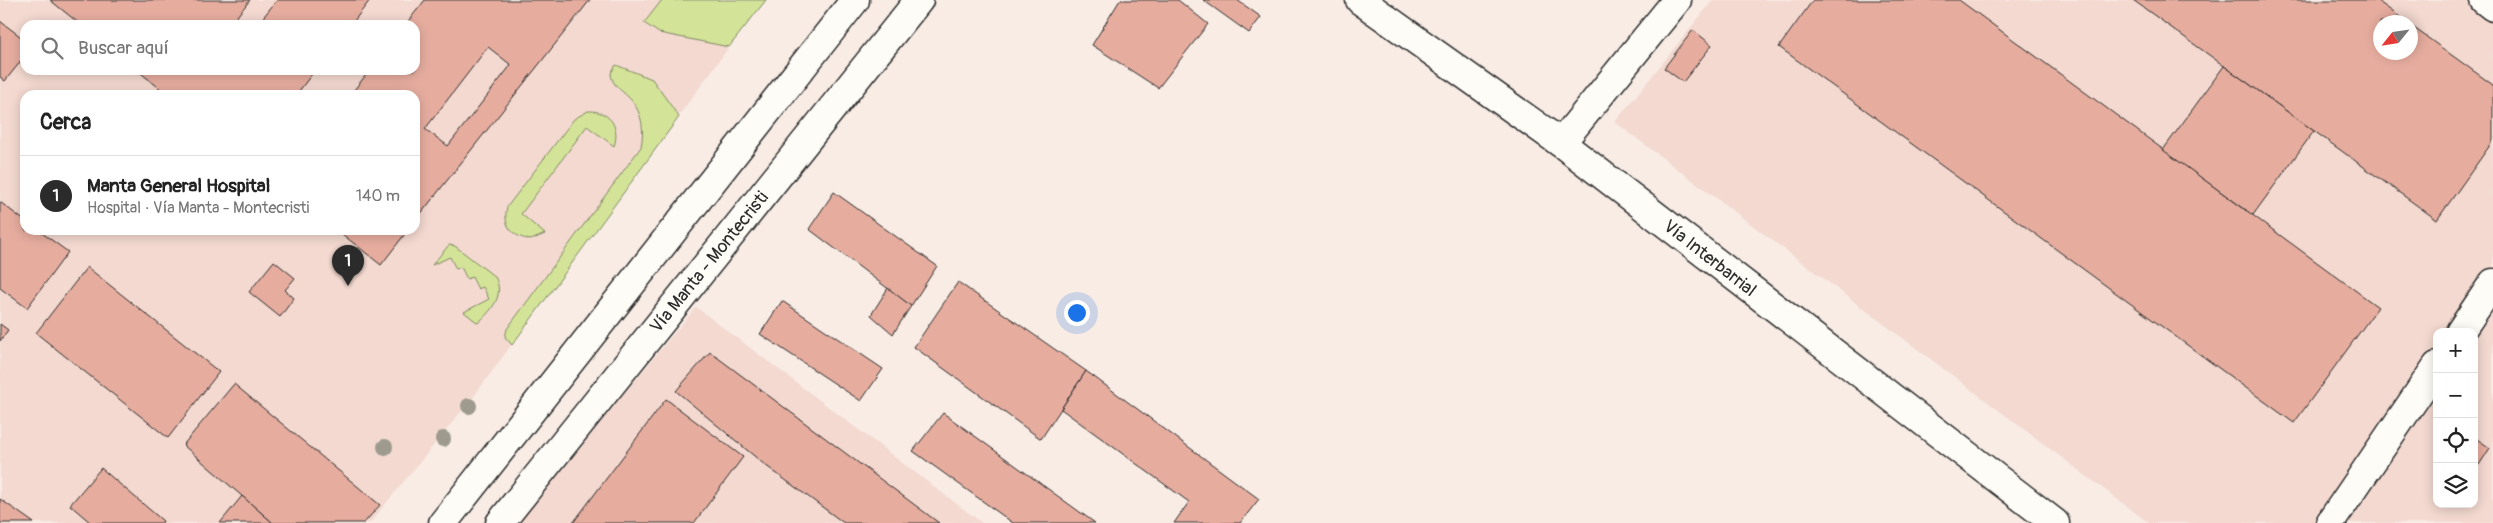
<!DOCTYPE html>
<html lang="es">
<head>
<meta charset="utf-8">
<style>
	:root { --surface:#fff; --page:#f2f2f2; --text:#222; --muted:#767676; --line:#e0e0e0; --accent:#2b2b2b }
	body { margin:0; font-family:Pangolin,sans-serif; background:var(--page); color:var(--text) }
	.controls { position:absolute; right:15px; bottom:15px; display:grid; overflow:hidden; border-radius:10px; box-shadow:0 2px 12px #0003 }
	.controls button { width:45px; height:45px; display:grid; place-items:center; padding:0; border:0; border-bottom:1px solid var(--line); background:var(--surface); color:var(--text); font:25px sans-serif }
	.compass { position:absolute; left:2373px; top:15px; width:45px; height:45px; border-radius:50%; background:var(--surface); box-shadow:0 2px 12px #0003; rotate:240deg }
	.you { position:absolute; left:1076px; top:312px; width:18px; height:18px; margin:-12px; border:4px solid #fff; border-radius:50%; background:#1a73e8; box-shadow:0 0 0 8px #1a73e833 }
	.badge { display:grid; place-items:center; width:32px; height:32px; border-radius:50%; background:var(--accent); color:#fff; font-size:16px; font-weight:700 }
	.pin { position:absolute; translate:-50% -41px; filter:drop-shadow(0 1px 2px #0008) }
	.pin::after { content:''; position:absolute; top:26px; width:18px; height:15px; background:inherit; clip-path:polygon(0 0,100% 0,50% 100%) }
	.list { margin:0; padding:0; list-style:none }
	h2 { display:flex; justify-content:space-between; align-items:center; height:65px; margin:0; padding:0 20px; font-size:21px }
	h2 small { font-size:16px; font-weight:400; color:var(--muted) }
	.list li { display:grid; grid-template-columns:32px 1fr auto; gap:15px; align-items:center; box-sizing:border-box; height:80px; padding:0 20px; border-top:1px solid var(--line) }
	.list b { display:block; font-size:19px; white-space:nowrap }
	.list p { margin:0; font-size:16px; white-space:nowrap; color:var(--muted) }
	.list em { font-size:16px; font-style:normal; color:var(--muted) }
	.icon { flex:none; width:28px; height:28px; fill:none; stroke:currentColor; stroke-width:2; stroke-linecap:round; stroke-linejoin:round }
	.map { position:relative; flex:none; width:2493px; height:523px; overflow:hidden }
	.search { position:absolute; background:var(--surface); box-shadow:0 2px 12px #0003; left:20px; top:20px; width:400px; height:55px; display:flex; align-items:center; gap:12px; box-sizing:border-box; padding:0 18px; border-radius:15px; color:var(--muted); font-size:19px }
	.panel { position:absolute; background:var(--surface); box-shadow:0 2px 12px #0003; left:20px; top:90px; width:400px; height:145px; border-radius:15px }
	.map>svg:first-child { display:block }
	.built { fill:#f3d9d0; fill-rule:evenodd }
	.green { fill:#d3e498; stroke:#7f8862 }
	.building { fill:#e6ad9f; stroke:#2b2b2b; fill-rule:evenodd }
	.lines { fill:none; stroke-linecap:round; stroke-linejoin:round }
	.minor-casing { stroke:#2b2b2b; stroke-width:31 }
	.major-casing { stroke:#2b2b2b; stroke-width:31 }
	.minor { stroke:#fdfcf7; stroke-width:28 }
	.major { stroke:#fdfcf7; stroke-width:28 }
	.tree { fill:#9e9b8e }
	.labels { text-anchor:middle; stroke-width:4; stroke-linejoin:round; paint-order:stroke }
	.street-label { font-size:18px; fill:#2b2b2b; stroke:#fdfcf7 }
</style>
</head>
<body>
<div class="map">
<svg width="2493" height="523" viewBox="0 0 2493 523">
	<rect width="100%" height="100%" fill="#f8ece5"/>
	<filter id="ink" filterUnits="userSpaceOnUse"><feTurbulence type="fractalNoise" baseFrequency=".02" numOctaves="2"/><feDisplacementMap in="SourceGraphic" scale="10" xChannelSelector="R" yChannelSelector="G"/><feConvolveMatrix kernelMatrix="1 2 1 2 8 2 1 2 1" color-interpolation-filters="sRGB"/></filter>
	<g filter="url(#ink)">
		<!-- built -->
		<g class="built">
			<path d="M 0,0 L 766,0 L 729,47 L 477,392 L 370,523 L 0,523 ZM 25,25 L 415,25 L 415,70 L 25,70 ZM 25,95 L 415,95 L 415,230 L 25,230 Z"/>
			<path d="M 1713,0 L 2493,0 L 2493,523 L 2149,523 L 1615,122 ZM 2380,22 L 2410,22 L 2410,52 L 2380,52 ZM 2437,332 L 2474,332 L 2474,504 L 2437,504 Z"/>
			<path d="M 696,307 L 982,523 L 516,523 Z"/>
		</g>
		<!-- green -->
		<g class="green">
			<path d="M 662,0 L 766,0 L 729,47 L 659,33 L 644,23 Z"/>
			<path d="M 616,65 L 652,79 L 679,117 L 512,345 L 505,337 L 507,329 L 641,147 C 644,131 643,115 632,101 C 624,91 611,86 611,73 Z"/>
			<path d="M 588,111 C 608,110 621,126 614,146 L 587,126 L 521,214 L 545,234 L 531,240 C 513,237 502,226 507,207 L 574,119 Z"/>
			<path d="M 449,245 L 455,246 L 495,277 C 505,295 492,310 478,323 L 464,312 L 489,299 L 483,287 L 478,289 L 472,277 L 467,279 L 461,267 L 456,269 L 450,257 L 432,265 Z"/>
		</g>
		<!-- building -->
		<g class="building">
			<path d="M 50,0 L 250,0 L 230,25 L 81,25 Z"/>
			<path d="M 277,0 L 370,0 L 351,25 L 257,25 Z"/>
			<path d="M 425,0 L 590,0 L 415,221 L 415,95 L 350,95 L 370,70 L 415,70 L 415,25 L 405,25 ZM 488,47 L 511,65 L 448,146 L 425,129 Z"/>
			<path d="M 1120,0 L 1178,0 L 1208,24 L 1158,88 L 1092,45 Z"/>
			<path d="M 1203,0 L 1237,0 L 1261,17 L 1249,33 Z"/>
			<path d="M 1813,0 L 1959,0 L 2378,307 L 2294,423 L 1779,47 Z"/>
			<path d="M 2133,0 L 2376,0 L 2407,22 L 2380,22 L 2380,52 L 2410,52 L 2410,25 L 2493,85 L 2493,141 L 2437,220 Z"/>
			<path d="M 0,21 L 25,40 L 25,56 L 5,81 L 0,77 Z"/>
			<path d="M 1693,30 L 1712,45 L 1683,82 L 1664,68 Z"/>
			<path d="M 2224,66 L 2314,131 L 2253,215 L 2163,150 Z"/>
			<path d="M 137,70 L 315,70 L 296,95 L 168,95 Z"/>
			<path d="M 834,192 L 937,266 L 911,306 L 809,229 Z"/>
			<path d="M 0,202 L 25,221 L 25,230 L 38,230 L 68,252 L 27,308 L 0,288 Z"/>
			<path d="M 337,230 L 408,230 L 381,265 Z"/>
			<path d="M 274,261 L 295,278 L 285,290 L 294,298 L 280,317 L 249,292 Z"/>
			<path d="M 87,267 L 219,372 L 168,438 L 36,333 Z"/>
			<path d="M 958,282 L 1086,371 L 1041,439 L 914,347 Z"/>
			<path d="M 888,288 L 911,306 L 893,334 L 871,315 Z"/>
			<path d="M 782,301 L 883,369 L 861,401 L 760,334 Z"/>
			<path d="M 0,324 L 8,330 L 0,341 Z"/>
			<path d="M 710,352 L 939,523 L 844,523 L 765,465 L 676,391 Z"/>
			<path d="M 1086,371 L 1259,499 L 1240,523 L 1174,523 L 1189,502 L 1061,409 Z"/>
			<path d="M 234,384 L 380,505 L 364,523 L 273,523 L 183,445 Z"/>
			<path d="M 666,399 L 743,457 L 694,523 L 573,523 Z"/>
			<path d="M 943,413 L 1095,523 L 1013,523 L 913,451 Z"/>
			<path d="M 2474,437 L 2490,448 L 2479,465 L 2474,462 Z"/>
			<path d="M 101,468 L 163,521 L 162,523 L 91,523 L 70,505 Z"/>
			<path d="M 242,496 L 273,523 L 220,523 Z"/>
			<path d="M 0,499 L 34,523 L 0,523 Z"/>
		</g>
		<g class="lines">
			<defs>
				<g id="minor">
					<path d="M 2484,0 L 2493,7"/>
					<path d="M 1561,143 L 1677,0"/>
					<path d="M 2460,332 L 2493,283"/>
					<path d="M 2330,523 L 2437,366"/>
				</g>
				<g id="major">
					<path d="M 1360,0 L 1561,143 L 2055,523"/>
					<path d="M 443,523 L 855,0"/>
					<path d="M 500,523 L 919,0"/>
				</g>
			</defs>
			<!-- minor casing -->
			<use href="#minor" class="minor-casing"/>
			<!-- major casing -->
			<use href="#major" class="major-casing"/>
			<!-- minor -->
			<use href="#minor" class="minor"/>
			<!-- major -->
			<use href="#major" class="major"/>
		</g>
		<!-- trees -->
		<g class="tree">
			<circle cx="469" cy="406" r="8"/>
			<circle cx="443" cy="439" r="8"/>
			<circle cx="385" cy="447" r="8"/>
		</g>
	</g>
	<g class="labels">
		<!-- street labels -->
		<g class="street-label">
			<text transform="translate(1710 258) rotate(38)" y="6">Vía Interbarrial</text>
			<text transform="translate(709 262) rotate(-51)" y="6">Vía Manta - Montecristi</text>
		</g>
	</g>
</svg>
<div class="controls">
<button>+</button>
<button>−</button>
<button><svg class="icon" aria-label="locate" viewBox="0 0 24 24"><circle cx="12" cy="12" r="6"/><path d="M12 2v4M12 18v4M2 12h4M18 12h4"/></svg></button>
<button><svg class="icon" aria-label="layers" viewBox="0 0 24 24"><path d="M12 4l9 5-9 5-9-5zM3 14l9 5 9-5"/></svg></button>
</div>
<svg class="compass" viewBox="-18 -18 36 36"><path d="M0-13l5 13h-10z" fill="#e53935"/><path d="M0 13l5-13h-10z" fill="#767676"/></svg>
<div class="you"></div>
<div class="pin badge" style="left:348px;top:286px">1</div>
<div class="search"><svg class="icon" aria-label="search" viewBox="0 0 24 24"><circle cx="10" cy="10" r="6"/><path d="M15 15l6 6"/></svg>Buscar aquí</div>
<section class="panel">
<h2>Cerca<small></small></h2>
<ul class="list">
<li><span class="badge">1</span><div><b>Manta General Hospital</b><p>Hospital · Vía Manta - Montecristi</p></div><em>140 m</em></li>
</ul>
</section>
</div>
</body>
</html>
